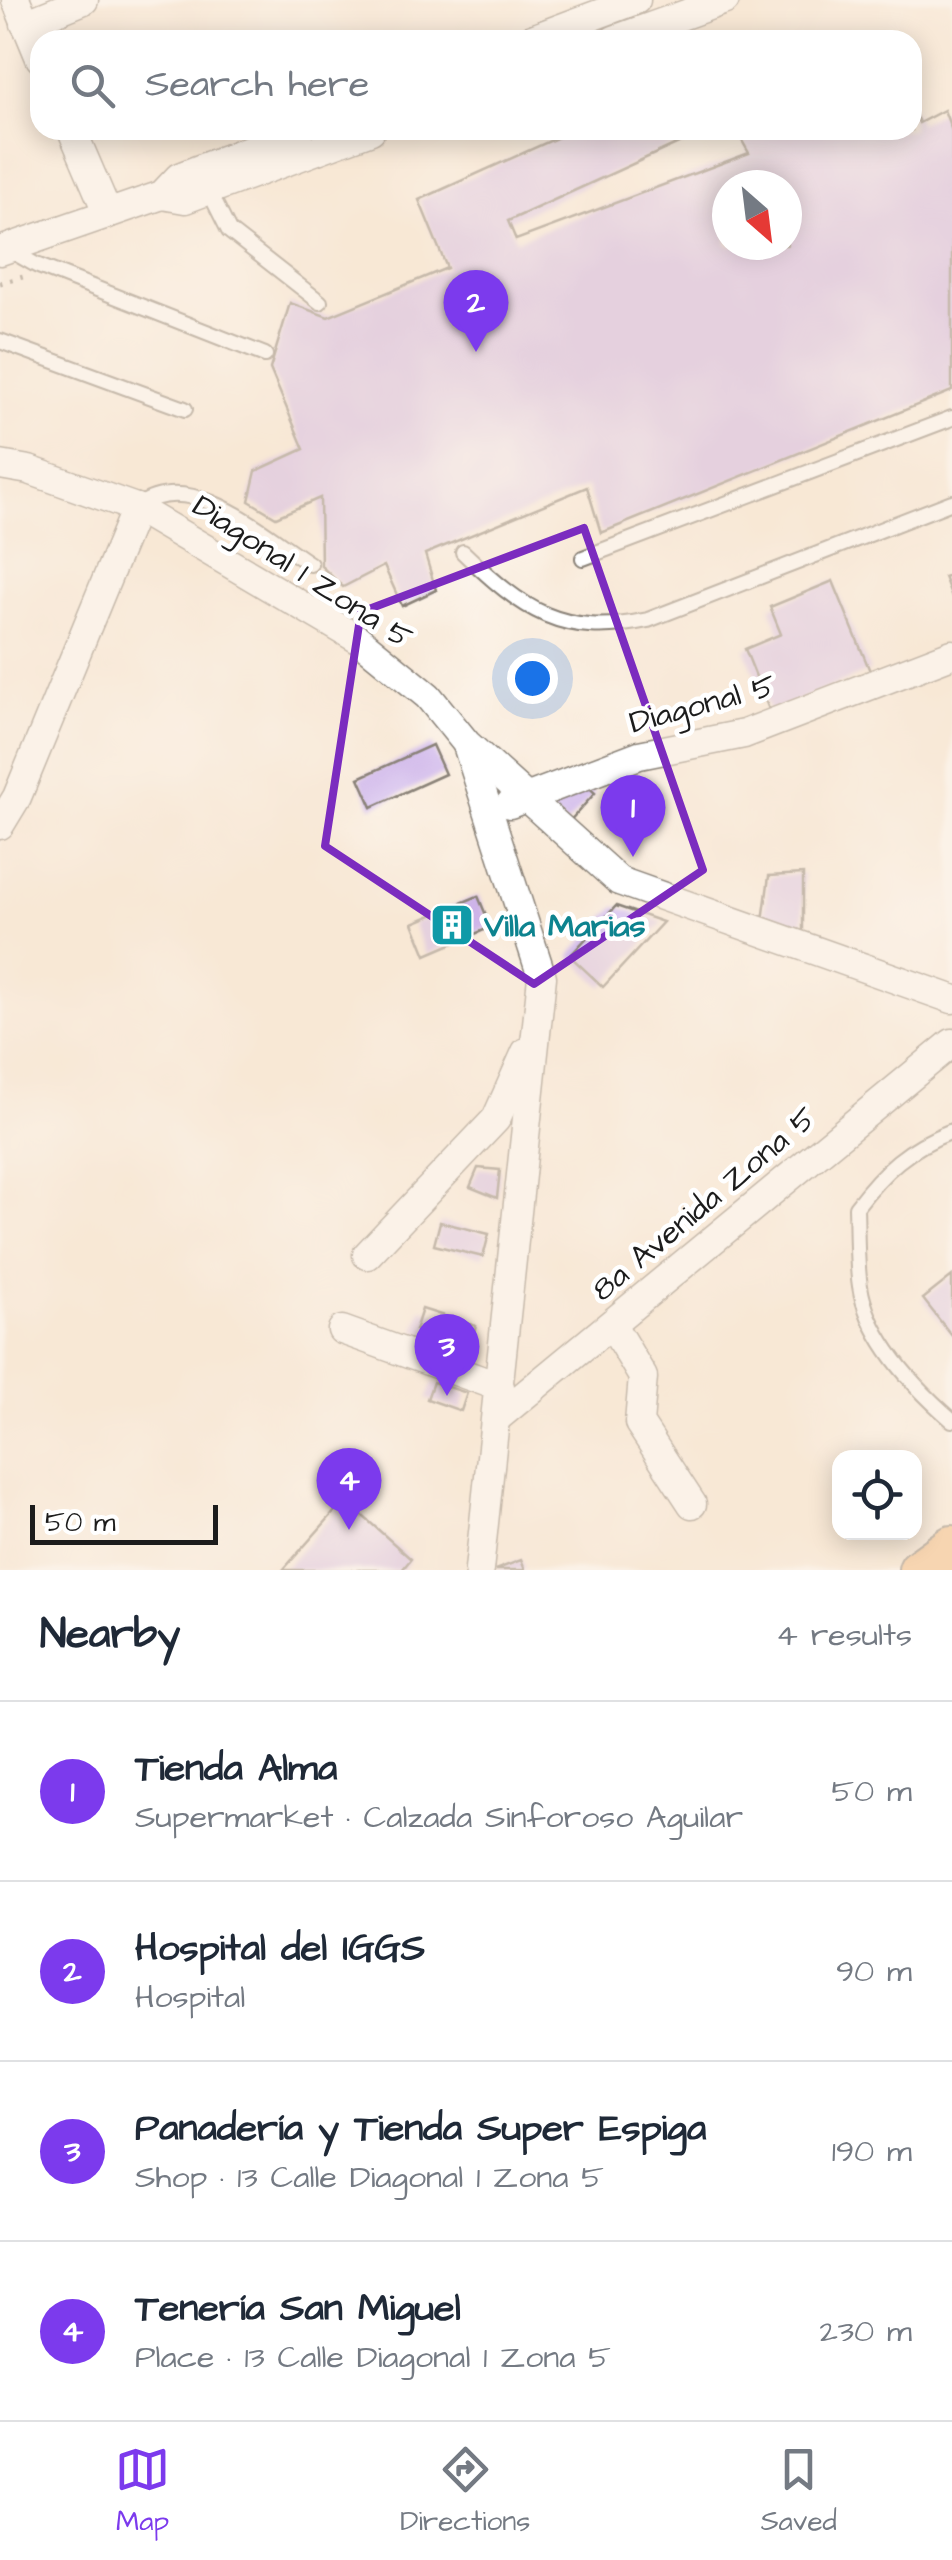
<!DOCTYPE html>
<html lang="en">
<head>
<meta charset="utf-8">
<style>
	:root { --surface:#fff; --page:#f6f6f7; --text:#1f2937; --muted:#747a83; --line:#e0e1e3; --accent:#7c3aed }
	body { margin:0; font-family:"Architects Daughter",sans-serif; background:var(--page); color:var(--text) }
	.controls { position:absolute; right:30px; bottom:30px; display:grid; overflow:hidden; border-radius:20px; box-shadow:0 5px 25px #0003 }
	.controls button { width:90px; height:90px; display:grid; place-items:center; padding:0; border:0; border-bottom:2px solid var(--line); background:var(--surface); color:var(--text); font:50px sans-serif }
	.compass { position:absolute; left:712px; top:170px; width:90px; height:90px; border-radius:50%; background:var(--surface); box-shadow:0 5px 25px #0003; rotate:152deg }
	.scale { position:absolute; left:30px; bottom:25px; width:188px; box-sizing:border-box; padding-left:10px; border:5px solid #1c1c1c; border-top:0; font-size:28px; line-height:35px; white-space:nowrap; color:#1c1c1c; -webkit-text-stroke:8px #fff; paint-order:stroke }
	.you { position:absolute; left:532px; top:678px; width:35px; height:35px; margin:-25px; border:8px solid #fff; border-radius:50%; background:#1a73e8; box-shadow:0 0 0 15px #1a73e833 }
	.badge { display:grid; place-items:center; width:65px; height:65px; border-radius:50%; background:var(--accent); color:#fff; font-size:32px; font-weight:700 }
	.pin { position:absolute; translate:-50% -82px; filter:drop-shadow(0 2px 5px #0008) }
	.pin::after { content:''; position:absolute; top:52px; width:35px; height:30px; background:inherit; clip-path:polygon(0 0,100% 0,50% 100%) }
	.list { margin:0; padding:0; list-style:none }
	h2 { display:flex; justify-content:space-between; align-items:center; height:130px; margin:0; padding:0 40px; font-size:42px }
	h2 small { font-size:32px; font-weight:400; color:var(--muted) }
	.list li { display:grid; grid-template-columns:65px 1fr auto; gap:30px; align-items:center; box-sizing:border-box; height:180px; padding:0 40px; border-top:2px solid var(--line) }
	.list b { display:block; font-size:38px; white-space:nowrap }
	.list p { margin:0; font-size:32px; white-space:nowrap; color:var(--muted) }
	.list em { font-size:32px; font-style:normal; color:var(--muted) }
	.icon { flex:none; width:55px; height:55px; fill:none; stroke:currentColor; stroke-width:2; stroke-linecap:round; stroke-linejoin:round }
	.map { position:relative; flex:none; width:952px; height:1570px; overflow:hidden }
	.search { position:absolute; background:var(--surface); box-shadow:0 5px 25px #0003; left:30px; right:30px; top:30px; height:110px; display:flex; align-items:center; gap:25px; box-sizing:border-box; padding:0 35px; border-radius:30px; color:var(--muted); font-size:38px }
	.sheet { height:850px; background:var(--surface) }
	nav { display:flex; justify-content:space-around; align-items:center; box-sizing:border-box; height:140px; border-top:2px solid var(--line); background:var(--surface); font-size:28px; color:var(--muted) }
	nav a { display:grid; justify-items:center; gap:5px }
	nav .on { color:var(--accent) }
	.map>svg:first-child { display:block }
	.building { fill:#ceb4e8; fill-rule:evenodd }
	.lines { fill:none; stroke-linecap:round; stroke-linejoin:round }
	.service-casing { stroke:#8a8278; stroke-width:18 }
	.minor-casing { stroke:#8a8278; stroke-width:31 }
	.primary-casing { stroke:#8a8278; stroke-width:46 }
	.path { stroke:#8a8278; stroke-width:5; stroke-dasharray:2.5 8; stroke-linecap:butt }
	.service { stroke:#fff; stroke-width:14 }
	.minor { stroke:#fff; stroke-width:28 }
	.primary { stroke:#f5bf86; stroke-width:42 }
	.marked { fill:none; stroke:#7b2cbf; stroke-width:8; stroke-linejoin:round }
	.labels { text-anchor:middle; stroke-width:9; stroke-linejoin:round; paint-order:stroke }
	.street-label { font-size:32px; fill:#1c1c1c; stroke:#fff }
	.culture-label { font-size:32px; font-weight:bold; fill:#0d838f; stroke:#fff; text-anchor:start }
</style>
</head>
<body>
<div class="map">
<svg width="952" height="1570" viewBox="0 0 952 1570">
	<rect width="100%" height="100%" fill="#fff"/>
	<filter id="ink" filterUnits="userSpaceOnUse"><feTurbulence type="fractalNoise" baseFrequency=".01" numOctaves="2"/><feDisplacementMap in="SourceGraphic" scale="20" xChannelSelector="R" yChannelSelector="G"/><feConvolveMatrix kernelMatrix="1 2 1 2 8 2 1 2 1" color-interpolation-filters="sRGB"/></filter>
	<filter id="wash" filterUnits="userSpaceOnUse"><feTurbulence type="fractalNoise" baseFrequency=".0048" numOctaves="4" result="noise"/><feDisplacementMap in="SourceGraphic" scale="40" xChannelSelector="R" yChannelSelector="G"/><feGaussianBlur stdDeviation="2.25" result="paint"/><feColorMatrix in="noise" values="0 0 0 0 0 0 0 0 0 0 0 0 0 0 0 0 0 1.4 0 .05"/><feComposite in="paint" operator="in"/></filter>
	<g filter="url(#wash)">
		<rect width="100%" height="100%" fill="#f8e8d5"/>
		<g id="blocks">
			<!-- building -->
			<g class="building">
				<path d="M 912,106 L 919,123 L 944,110 L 952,131 L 952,391 L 601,533 L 587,487 L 425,554 L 436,590 L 402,606 L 384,566 L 343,587 L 321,566 L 320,498 L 276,517 L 249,501 L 256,471 L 304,449 L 270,369 L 290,303 L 328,317 L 447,268 L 419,200 L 574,130 L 707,130 L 508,221 L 516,240 L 749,153 L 736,130 L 912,130 ZM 727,185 L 787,185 L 787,245 L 727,245 Z"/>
				<path d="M 952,574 L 952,597 L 944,577 Z"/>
				<path d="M 833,581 L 870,671 L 770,712 L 745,649 L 781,634 L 770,607 Z"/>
				<path d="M 432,745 L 445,774 L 372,807 L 359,778 Z"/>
				<path d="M 578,777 L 595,793 L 566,825 L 548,809 Z"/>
				<path d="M 803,874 L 803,933 L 763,921 L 769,876 Z"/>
				<path d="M 478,896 L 491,927 L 426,955 L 413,923 Z"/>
				<path d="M 616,906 L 663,922 L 603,987 L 570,956 Z"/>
				<path d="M 478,1168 L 500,1170 L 497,1198 L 470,1187 Z"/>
				<path d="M 440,1222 L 489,1234 L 483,1257 L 434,1245 Z"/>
				<path d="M 952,1276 L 952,1336 L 923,1299 Z"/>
				<path d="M 422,1309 L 476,1326 L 469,1347 L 415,1330 Z"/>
				<path d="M 433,1382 L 467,1393 L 461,1411 L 427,1399 Z"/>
				<path d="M 345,1500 L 411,1559 L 402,1570 L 283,1570 Z"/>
				<path d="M 521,1560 L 525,1570 L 495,1570 Z"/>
			</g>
		</g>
	</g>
	<g filter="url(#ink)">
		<use href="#blocks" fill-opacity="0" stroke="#8a8278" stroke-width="2.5"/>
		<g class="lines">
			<defs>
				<g id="service">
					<path d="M 209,191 L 229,231 L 320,302"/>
					<path d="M 8,249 L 36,265 L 265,355"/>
					<path d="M 0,341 L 185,409"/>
					<path d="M 137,507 C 191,467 265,535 310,564"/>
					<path d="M 463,552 C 524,611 562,638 648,620 L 952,502"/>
					<path d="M 583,558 L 952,418"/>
					<path d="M 952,1131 C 908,1148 884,1170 856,1207 C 857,1233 856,1261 860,1286 C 868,1338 914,1387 952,1420"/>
				</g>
				<g id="minor">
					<path d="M 16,0 L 40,58"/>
					<path d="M 25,24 L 84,0"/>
					<path d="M 529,40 L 636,0"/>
					<path d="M 614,40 L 725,0"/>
					<path d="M 72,130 L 108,214"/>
					<path d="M 162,195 L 185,199 L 371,130"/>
					<path d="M 0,251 L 162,195 L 179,177 L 300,130"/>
					<path d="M 0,465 L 29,470 L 136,508 L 358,639 L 428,696 L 467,744 L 619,881 L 952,999"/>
					<path d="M 467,745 L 542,977 L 479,1570"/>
					<path d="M 510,804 L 639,755 L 744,734 L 952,654"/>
					<path d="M 0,825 L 17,797 L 136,508"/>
					<path d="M 367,1255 L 496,1119 L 526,1052"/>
					<path d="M 612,1325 L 643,1377 L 639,1423 L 692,1504"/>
					<path d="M 342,1330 L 500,1387"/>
					<path d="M 498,1417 L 952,1043"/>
				</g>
				<path id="primary" d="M 920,1570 L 952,1547"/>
			</defs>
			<!-- service casing -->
			<use href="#service" class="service-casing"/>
			<!-- minor casing -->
			<use href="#minor" class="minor-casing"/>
			<!-- primary casing -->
			<use href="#primary" class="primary-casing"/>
			<!-- path -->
			<path class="path" d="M 0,283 L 23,277"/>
			<!-- service -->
			<use href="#service" class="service"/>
			<!-- minor -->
			<use href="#minor" class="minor"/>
			<!-- primary -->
			<use href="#primary" class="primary"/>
		</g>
	</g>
	<!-- marked area -->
	<path d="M0 0H952V1570H0ZM 584,528 L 703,870 L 534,984 L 325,846 L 361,612 Z" fill="#f8e8d5" fill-opacity=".55" fill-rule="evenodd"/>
	<path class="marked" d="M 584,528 L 703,870 L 534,984 L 325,846 L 361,612 Z"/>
	<!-- icons -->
	<defs>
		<symbol id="building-square" viewBox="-11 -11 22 22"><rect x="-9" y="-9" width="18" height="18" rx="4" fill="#0f9aa8" stroke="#fff"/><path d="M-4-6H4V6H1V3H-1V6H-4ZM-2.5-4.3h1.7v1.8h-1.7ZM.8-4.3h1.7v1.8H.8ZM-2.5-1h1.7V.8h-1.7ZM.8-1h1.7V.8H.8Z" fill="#fff"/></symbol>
	</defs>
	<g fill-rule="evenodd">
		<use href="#building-square" x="427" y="900" width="50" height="50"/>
	</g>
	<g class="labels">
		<!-- street labels -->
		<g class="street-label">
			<text transform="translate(303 571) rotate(33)" y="11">Diagonal 1 Zona 5</text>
			<text transform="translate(702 703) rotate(-15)" y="11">Diagonal 5</text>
			<text transform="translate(703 1203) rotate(-40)" y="11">8a Avenida Zona 5</text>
		</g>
		<!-- culture labels -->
		<g class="culture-label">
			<text x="484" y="936">Villa Marias</text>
		</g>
	</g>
</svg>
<div class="controls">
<button><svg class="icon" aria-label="locate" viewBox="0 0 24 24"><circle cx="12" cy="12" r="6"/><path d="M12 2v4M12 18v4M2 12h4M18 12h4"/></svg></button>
</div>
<svg class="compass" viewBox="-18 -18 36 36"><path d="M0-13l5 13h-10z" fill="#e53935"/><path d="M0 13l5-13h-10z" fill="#747a83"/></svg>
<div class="scale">50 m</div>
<div class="you"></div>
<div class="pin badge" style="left:633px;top:857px">1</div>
<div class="pin badge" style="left:476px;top:352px">2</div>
<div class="pin badge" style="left:447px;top:1396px">3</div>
<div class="pin badge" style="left:349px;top:1530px">4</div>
<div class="search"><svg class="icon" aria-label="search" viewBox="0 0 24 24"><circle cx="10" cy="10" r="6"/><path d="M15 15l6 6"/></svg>Search here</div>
</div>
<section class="sheet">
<h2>Nearby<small>4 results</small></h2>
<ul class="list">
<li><span class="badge">1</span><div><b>Tienda Alma</b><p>Supermarket · Calzada Sinforoso Aguilar</p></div><em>50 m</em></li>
<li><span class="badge">2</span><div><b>Hospital del IGGS</b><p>Hospital</p></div><em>90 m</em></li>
<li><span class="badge">3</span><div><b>Panadería y Tienda Super Espiga</b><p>Shop · 13 Calle Diagonal 1 Zona 5</p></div><em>190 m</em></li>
<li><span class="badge">4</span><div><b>Tenería San Miguel</b><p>Place · 13 Calle Diagonal 1 Zona 5</p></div><em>230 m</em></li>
</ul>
</section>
<nav>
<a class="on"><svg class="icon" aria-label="map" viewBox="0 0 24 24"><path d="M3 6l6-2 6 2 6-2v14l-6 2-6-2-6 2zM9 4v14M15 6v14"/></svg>Map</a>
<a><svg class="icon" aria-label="directions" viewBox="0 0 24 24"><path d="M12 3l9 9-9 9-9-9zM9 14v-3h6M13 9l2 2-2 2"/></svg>Directions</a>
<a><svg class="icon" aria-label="saved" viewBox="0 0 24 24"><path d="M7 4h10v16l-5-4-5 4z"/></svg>Saved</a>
</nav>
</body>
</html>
